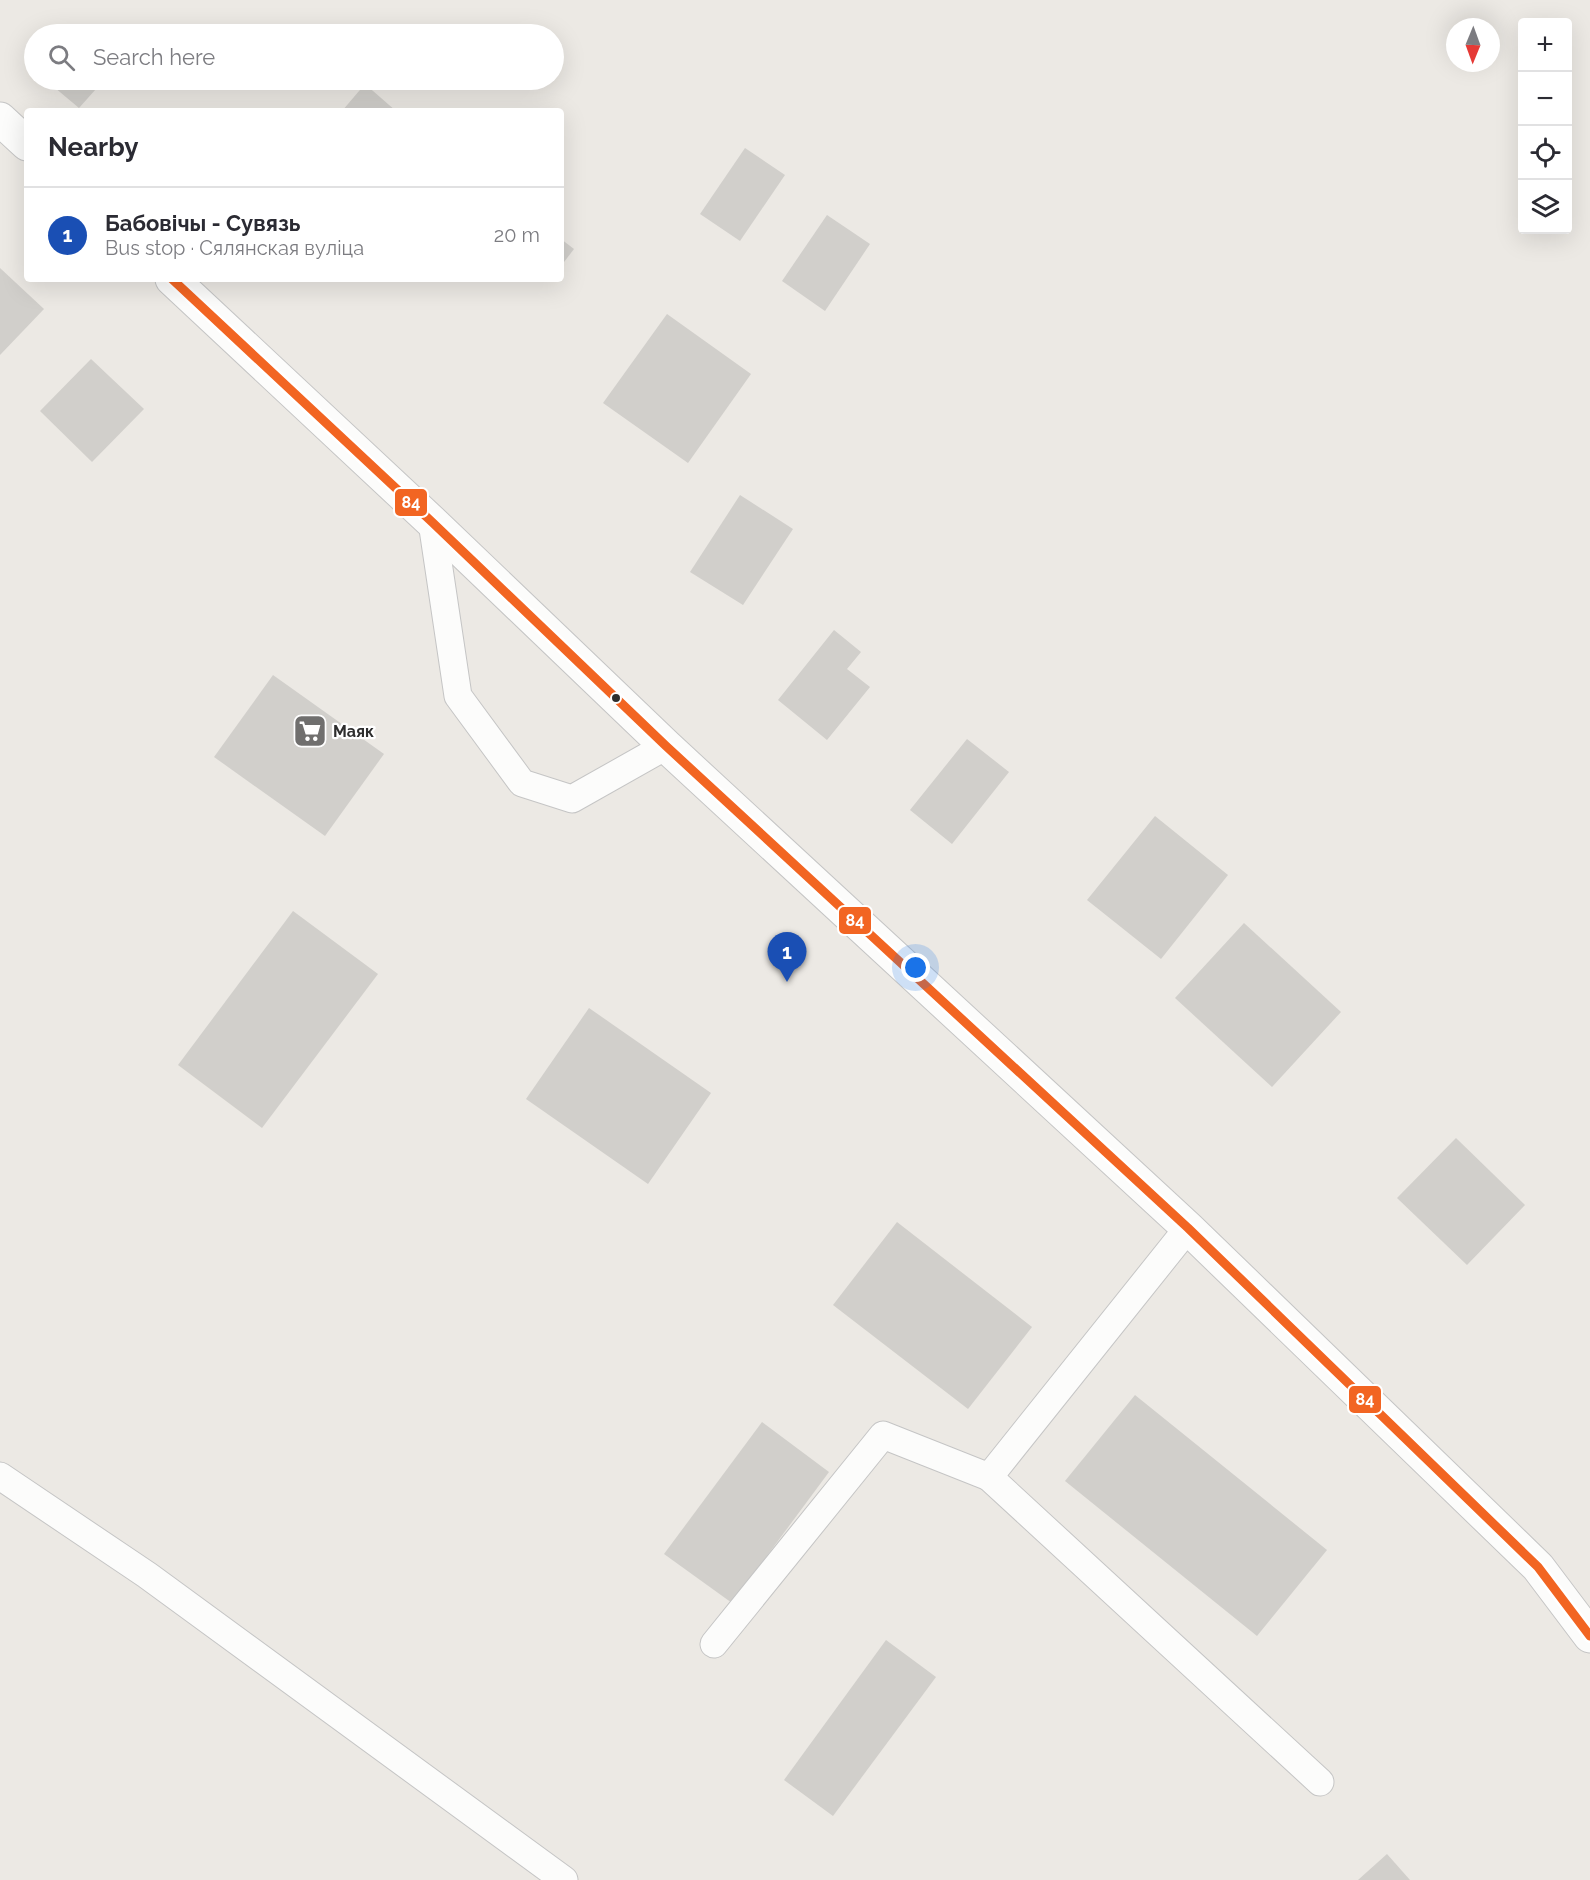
<!DOCTYPE html>
<html lang="en">
<head>
<meta charset="utf-8">
<style>
	:root { --surface:#fff; --page:#f7f7f7; --text:#2b2b33; --muted:#7c7c81; --line:#e1e1e2; --accent:#706f6e }
	body { margin:0; font-family:Raleway,sans-serif; background:var(--page); color:var(--text) }
	.controls { position:absolute; right:18px; top:18px; display:grid; overflow:hidden; border-radius:6px; box-shadow:0 6px 24px #0002 }
	.controls button { width:54px; height:54px; display:grid; place-items:center; padding:0; border:0; border-bottom:2px solid var(--line); background:var(--surface); color:var(--text); font:30px sans-serif }
	.compass { position:absolute; left:1446px; top:18px; width:54px; height:54px; border-radius:50%; background:var(--surface); box-shadow:0 6px 24px #0002; rotate:181deg }
	.you { position:absolute; left:916px; top:968px; width:21px; height:21px; margin:-15px; border:4px solid #fff; border-radius:50%; background:#1a73e8; box-shadow:0 0 0 9px #1a73e833 }
	.badge { display:grid; place-items:center; width:39px; height:39px; border-radius:50%; background:var(--accent); color:#fff; font-size:20px; font-weight:700 }
	.pin { position:absolute; translate:-50% -50px; filter:drop-shadow(0 2px 3px #0008) }
	.pin::after { content:''; position:absolute; top:32px; width:21px; height:18px; background:inherit; clip-path:polygon(0 0,100% 0,50% 100%) }
	.list { margin:0; padding:0; list-style:none }
	h2 { display:flex; justify-content:space-between; align-items:center; height:78px; margin:0; padding:0 24px; font-size:26px }
	h2 small { font-size:20px; font-weight:400; color:var(--muted) }
	.list li { display:grid; grid-template-columns:39px 1fr auto; gap:18px; align-items:center; box-sizing:border-box; height:96px; padding:0 24px; border-top:2px solid var(--line) }
	.list b { display:block; font-size:22px; white-space:nowrap }
	.list p { margin:0; font-size:20px; white-space:nowrap; color:var(--muted) }
	.list em { font-size:20px; font-style:normal; color:var(--muted) }
	.icon { flex:none; width:33px; height:33px; fill:none; stroke:currentColor; stroke-width:2; stroke-linecap:round; stroke-linejoin:round }
	.map { position:relative; flex:none; width:1590px; height:1880px; overflow:hidden }
	.search { position:absolute; background:var(--surface); box-shadow:0 6px 24px #0002; left:24px; top:24px; width:540px; height:66px; display:flex; align-items:center; gap:15px; box-sizing:border-box; padding:0 21px; border-radius:33px; color:var(--muted); font-size:22px }
	.panel { position:absolute; background:var(--surface); box-shadow:0 6px 24px #0002; left:24px; top:108px; width:540px; height:174px; border-radius:6px }
	.map>svg:first-child { display:block }
	.building { fill:#d1cfcb }
	.lines { fill:none; stroke-linecap:round; stroke-linejoin:round }
	.service-casing { stroke:#c5c5c5; stroke-width:29 }
	.tertiary-casing { stroke:#c5c5c5; stroke-width:35 }
	.service { stroke:#fcfcfb; stroke-width:27 }
	.tertiary { stroke:#fcfcfb; stroke-width:33 }
	.bus-1-casing { stroke:#fff; stroke-width:14 }
	.bus-1 { stroke:#f26522; stroke-width:9 }
	.bus-dot { fill:#2e2e2e; stroke:#fff; stroke-width:2 }
	.labels { text-anchor:middle; stroke-width:4.5; stroke-linejoin:round; paint-order:stroke }
	.poi-label { font-size:16px; font-weight:bold; fill:#2e2e2e; stroke:#fff; text-anchor:start }
	.line-badge { stroke:#fff; stroke-width:2 }
	.badge-label { font-size:16px; text-anchor:middle; font-weight:bold; fill:#fff }
</style>
</head>
<body>
<div class="map">
<svg width="1590" height="1880" viewBox="0 0 1590 1880">
	<rect width="100%" height="100%" fill="#ece9e4"/>
	<!-- building -->
	<g class="building">
		<path d="M 51,80 L 104,80 L 79,108 L 48,82 Z"/>
		<path d="M 365,84 L 396,111 L 342,111 Z"/>
		<path d="M 745,148 L 785,175 L 740,241 L 700,214 Z"/>
		<path d="M 827,215 L 870,244 L 825,311 L 782,281 Z"/>
		<path d="M 561,239 L 574,249 L 561,266 Z"/>
		<path d="M 0,268 L 44,309 L 0,355 Z"/>
		<path d="M 667,314 L 751,374 L 688,463 L 603,403 Z"/>
		<path d="M 91,359 L 144,409 L 92,462 L 40,411 Z"/>
		<path d="M 740,495 L 793,529 L 743,605 L 690,572 Z"/>
		<path d="M 834,630 L 861,652 L 847,669 L 870,687 L 827,740 L 778,700 Z"/>
		<path d="M 273,675 L 384,754 L 325,836 L 214,757 Z"/>
		<path d="M 967,739 L 1009,772 L 952,844 L 910,810 Z"/>
		<path d="M 1155,816 L 1228,875 L 1161,959 L 1087,900 Z"/>
		<path d="M 293,911 L 378,974 L 262,1128 L 178,1065 Z"/>
		<path d="M 1244,923 L 1341,1012 L 1272,1087 L 1175,998 Z"/>
		<path d="M 589,1008 L 711,1093 L 648,1184 L 526,1099 Z"/>
		<path d="M 1456,1138 L 1525,1205 L 1467,1265 L 1397,1198 Z"/>
		<path d="M 897,1222 L 1032,1327 L 968,1409 L 833,1305 Z"/>
		<path d="M 1135,1395 L 1327,1550 L 1257,1636 L 1065,1481 Z"/>
		<path d="M 762,1422 L 829,1472 L 732,1603 L 664,1554 Z"/>
		<path d="M 886,1640 L 936,1677 L 833,1816 L 784,1780 Z"/>
		<path d="M 1387,1854 L 1410,1880 L 1358,1880 Z"/>
	</g>
	<g class="lines">
		<defs>
			<g id="service">
				<path d="M 432,522 L 458,696 L 522,783 L 572,799 L 666,746"/>
				<path d="M 0,1476 L 147,1575 L 564,1880"/>
				<path d="M 989,1477 L 1320,1782"/>
				<path d="M 714,1644 L 883,1435 L 989,1477 L 1188,1228"/>
			</g>
			<g id="tertiary">
				<path d="M 0,119 L 27,144"/>
				<path d="M 172,279 L 432,522 L 666,746 L 1188,1228 L 1538,1567 L 1590,1636"/>
			</g>
		</defs>
		<!-- service casing -->
		<use href="#service" class="service-casing"/>
		<!-- tertiary casing -->
		<use href="#tertiary" class="tertiary-casing"/>
		<!-- service -->
		<use href="#service" class="service"/>
		<!-- tertiary -->
		<use href="#tertiary" class="tertiary"/>
		<defs>
			<path id="bus-1" d="M 172,279 L 432,522 L 666,746 L 1188,1228 L 1538,1567 L 1590,1636"/>
		</defs>
		<!-- bus-1 casing -->
		<use href="#bus-1" class="bus-1-casing"/>
		<!-- bus-1 -->
		<use href="#bus-1" class="bus-1"/>
	</g>
	<!-- icons -->
	<defs>
		<symbol id="supermarket-square" viewBox="-11 -11 22 22"><rect x="-9" y="-9" width="18" height="18" rx="4" fill="#706f6e" stroke="#fff"/><path d="M-6-5.5h2.5l.6 2H6L4.5 2H-2.5L-4.4-4H-6ZM-1.5 3.2a1.3 1.3 0 1 0 .1 0ZM3 3.2a1.3 1.3 0 1 0 .1 0Z" fill="#fff"/></symbol>
	</defs>
	<g fill-rule="evenodd">
		<use href="#supermarket-square" x="291" y="712" width="38" height="38"/>
	</g>
	<!-- markers -->
	<circle class="bus-dot" cx="616" cy="698" r="5"/>
	<g class="labels">
		<!-- poi labels -->
		<g class="poi-label">
			<text x="333" y="737">Маяк</text>
		</g>
	</g>
	<g class="line-badge">
		<rect x="394" y="488" width="34" height="29" rx="6" fill="#f26522"/>
		<rect x="838" y="906" width="34" height="29" rx="6" fill="#f26522"/>
		<rect x="1348" y="1385" width="34" height="29" rx="6" fill="#f26522"/>
	</g>
	<g class="badge-label">
		<text x="411" y="508">84</text>
		<text x="855" y="926">84</text>
		<text x="1365" y="1405">84</text>
	</g>
</svg>
<div class="controls">
<button>+</button>
<button>−</button>
<button><svg class="icon" aria-label="locate" viewBox="0 0 24 24"><circle cx="12" cy="12" r="6"/><path d="M12 2v4M12 18v4M2 12h4M18 12h4"/></svg></button>
<button><svg class="icon" aria-label="layers" viewBox="0 0 24 24"><path d="M12 4l9 5-9 5-9-5zM3 14l9 5 9-5"/></svg></button>
</div>
<svg class="compass" viewBox="-18 -18 36 36"><path d="M0-13l5 13h-10z" fill="#e53935"/><path d="M0 13l5-13h-10z" fill="#7c7c81"/></svg>
<div class="you"></div>
<div class="pin badge" style="left:787px;top:982px;background:#1a4fb4">1</div>
<div class="search"><svg class="icon" aria-label="search" viewBox="0 0 24 24"><circle cx="10" cy="10" r="6"/><path d="M15 15l6 6"/></svg>Search here</div>
<section class="panel">
<h2>Nearby<small></small></h2>
<ul class="list">
<li><span class="badge" style="background:#1a4fb4">1</span><div><b>Бабовічы - Сувязь</b><p>Bus stop · Сялянская вуліца</p></div><em>20 m</em></li>
</ul>
</section>
</div>
</body>
</html>
